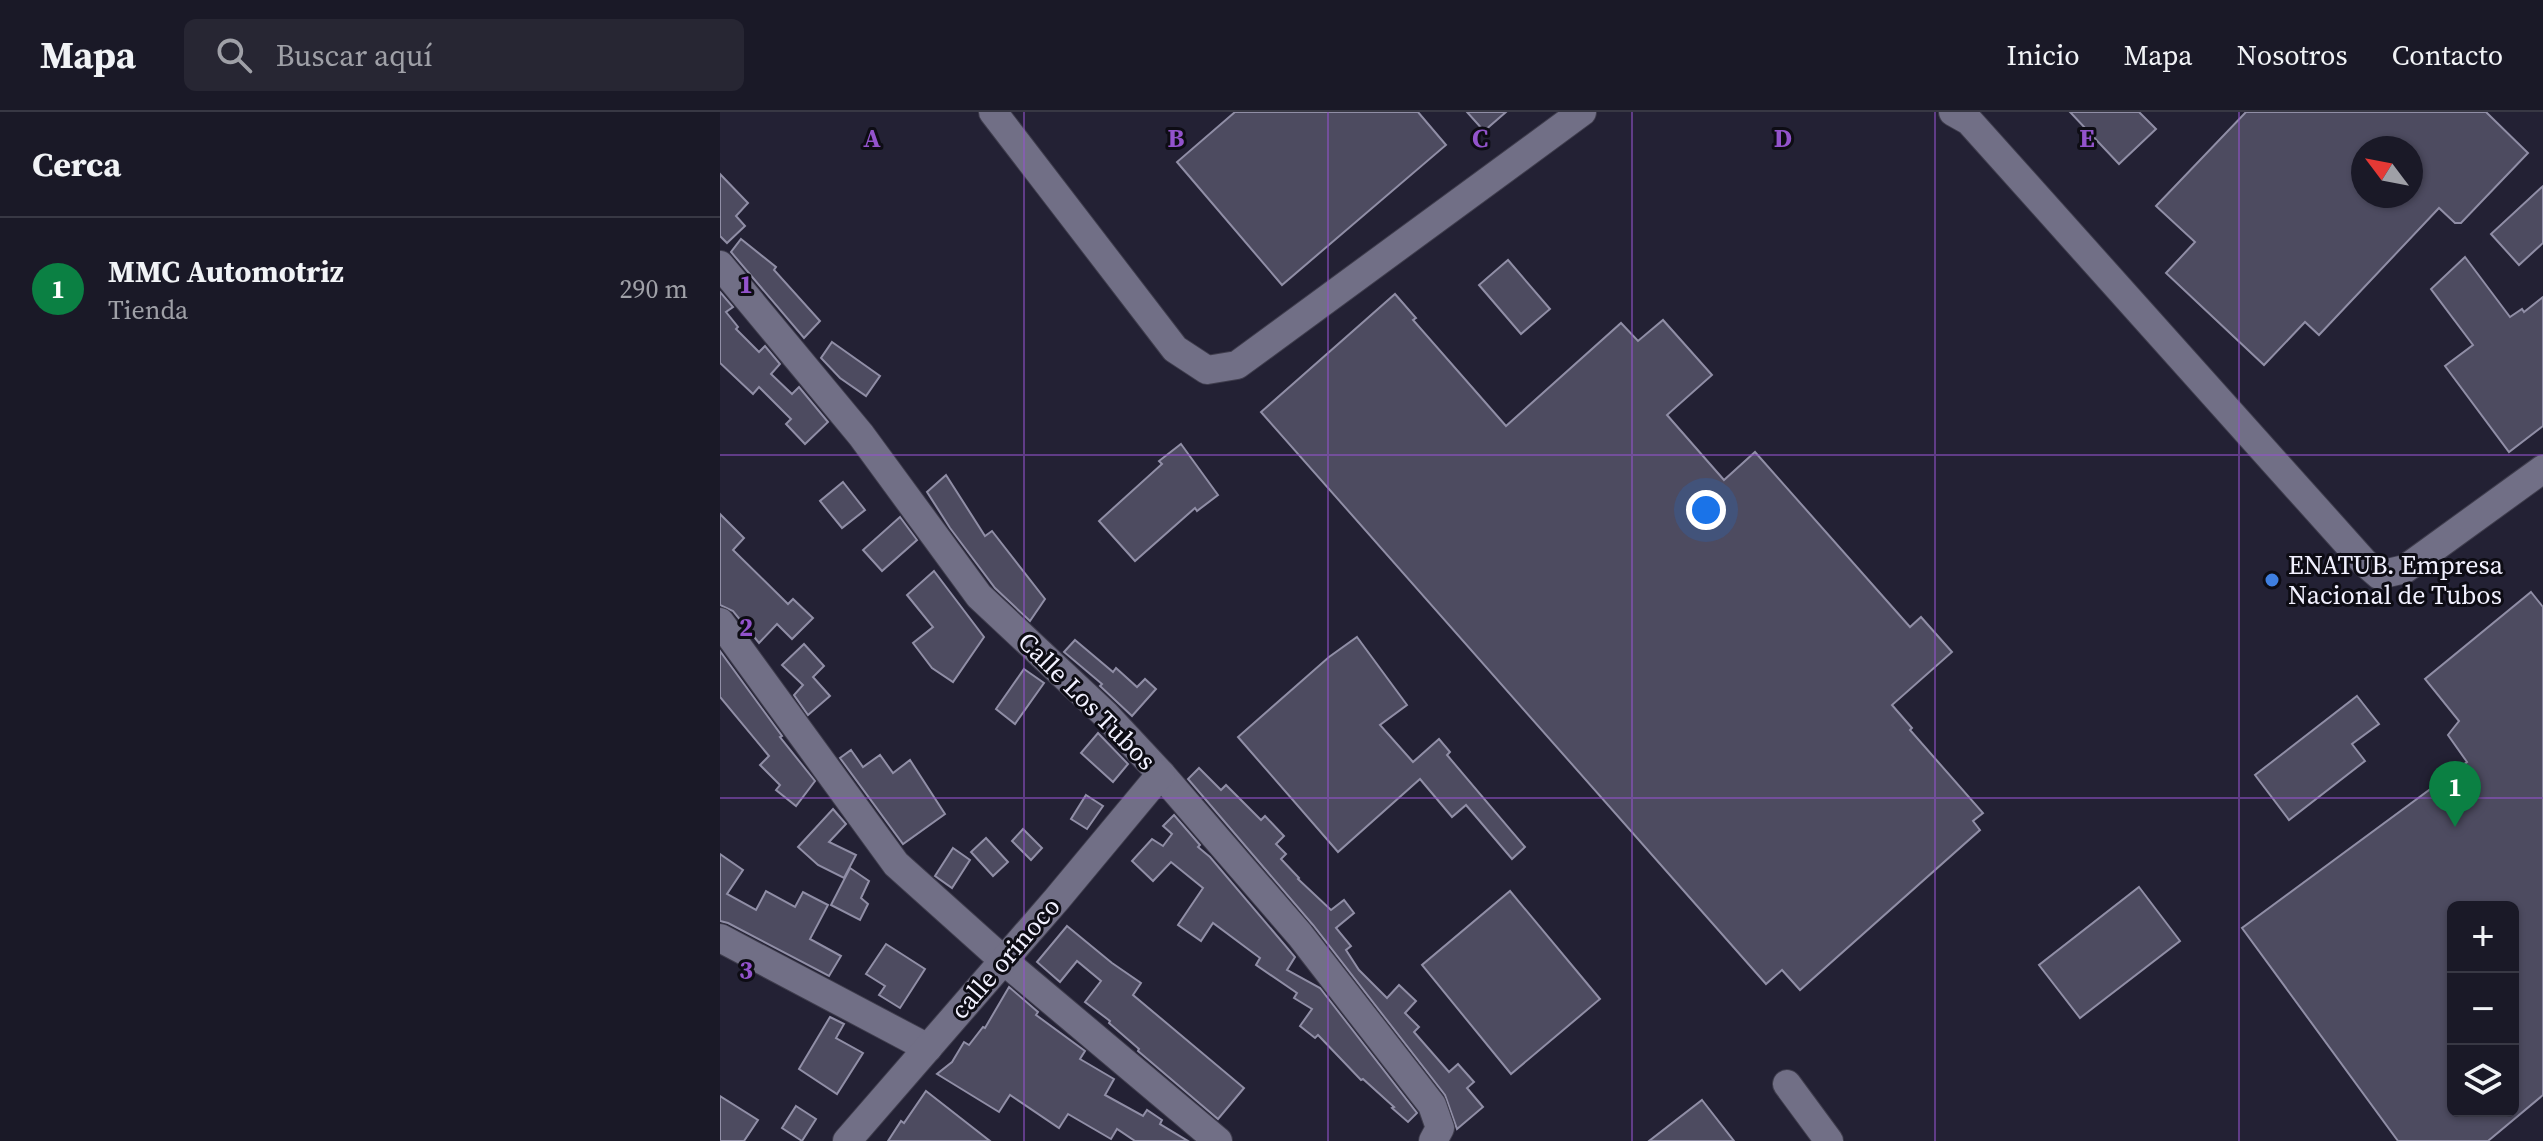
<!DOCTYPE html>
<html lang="es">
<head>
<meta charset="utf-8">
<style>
	:root { --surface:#1a1927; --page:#272633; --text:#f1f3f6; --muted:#9fa0a7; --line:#383844; --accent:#0b8043 }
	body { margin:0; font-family:"Source Serif 4",serif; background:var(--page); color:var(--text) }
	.controls { position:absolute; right:24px; bottom:24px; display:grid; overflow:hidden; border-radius:12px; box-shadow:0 2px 6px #0004 }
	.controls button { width:72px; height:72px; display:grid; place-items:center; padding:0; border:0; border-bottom:2px solid var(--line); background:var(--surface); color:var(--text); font:40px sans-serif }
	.compass { position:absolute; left:1631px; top:24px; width:72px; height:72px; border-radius:50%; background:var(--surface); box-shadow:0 2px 6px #0004; rotate:302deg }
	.you { position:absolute; left:986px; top:398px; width:28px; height:28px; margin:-20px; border:6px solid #fff; border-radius:50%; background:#1a73e8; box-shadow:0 0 0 12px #1a73e833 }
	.badge { display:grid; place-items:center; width:52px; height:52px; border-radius:50%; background:var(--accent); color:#fff; font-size:26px; font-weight:700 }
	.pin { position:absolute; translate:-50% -66px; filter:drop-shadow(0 2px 4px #0008) }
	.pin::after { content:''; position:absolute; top:42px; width:28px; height:24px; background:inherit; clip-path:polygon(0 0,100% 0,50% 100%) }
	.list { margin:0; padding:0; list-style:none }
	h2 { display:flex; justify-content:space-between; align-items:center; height:104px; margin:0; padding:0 32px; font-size:34px }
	h2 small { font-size:26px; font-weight:400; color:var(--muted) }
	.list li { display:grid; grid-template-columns:52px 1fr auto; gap:24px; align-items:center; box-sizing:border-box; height:144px; padding:0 32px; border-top:2px solid var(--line) }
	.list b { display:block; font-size:30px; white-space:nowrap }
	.list p { margin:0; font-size:26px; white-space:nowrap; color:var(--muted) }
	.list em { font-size:26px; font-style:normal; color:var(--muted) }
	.icon { flex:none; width:44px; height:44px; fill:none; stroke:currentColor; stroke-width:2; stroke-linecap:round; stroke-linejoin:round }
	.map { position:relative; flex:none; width:1823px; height:1029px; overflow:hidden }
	header { display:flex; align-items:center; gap:48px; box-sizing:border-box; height:112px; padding:0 40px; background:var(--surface); border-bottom:2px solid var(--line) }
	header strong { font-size:38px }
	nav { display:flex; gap:44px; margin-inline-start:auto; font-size:28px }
	.search { width:560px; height:72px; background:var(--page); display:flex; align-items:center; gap:20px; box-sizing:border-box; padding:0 28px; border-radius:12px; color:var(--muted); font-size:30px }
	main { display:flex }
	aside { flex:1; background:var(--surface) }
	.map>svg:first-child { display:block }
	.building { fill:#4d4b60; stroke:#908ea6; stroke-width:2; fill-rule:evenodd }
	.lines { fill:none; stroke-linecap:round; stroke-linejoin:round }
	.minor-casing { stroke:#3f3d4d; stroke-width:30 }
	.minor { stroke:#716f86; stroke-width:28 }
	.grid { fill:none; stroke:#9353cc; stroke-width:2; stroke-opacity:0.55 }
	.shop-dot { fill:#3f7fe0; stroke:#0d0c14; stroke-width:3 }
	.labels { text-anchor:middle; stroke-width:6; stroke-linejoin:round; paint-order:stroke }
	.poi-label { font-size:26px; fill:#f2f1ff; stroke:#0d0c14; text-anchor:start }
	.street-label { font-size:26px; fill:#f2f1ff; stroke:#0d0c14 }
	.grid-label { font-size:26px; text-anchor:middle; font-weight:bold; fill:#9353cc; stroke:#0d0c14; stroke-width:6; stroke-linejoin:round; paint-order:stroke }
</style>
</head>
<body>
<header>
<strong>Mapa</strong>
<div class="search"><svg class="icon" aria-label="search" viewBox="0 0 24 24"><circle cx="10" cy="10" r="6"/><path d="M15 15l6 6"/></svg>Buscar aquí</div>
<nav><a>Inicio</a><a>Mapa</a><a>Nosotros</a><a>Contacto</a></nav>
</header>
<main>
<aside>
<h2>Cerca<small></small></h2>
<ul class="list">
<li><span class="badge">1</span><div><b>MMC Automotriz</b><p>Tienda</p></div><em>290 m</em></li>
</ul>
</aside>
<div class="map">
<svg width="1823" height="1029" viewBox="0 0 1823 1029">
	<rect width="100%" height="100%" fill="#232134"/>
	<!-- building -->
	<g class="building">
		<path d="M 515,0 L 698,0 L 726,33 L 562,173 L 457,50 Z"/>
		<path d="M 747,0 L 786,0 L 764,19 Z"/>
		<path d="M 1350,0 L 1419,0 L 1436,17 L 1399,52 Z"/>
		<path d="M 1526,0 L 1766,0 L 1808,41 L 1741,111 L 1735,111 L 1719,96 L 1599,223 L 1585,210 L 1544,253 L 1446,161 L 1475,130 L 1436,94 ZM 1643,36 L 1691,36 L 1691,84 L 1643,84 Z"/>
		<path d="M 0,62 L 28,91 L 16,104 L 25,114 L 7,131 L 0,124 Z"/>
		<path d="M 1823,74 L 1823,131 L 1799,153 L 1771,122 Z"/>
		<path d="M 21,127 L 56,155 L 54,158 L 100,209 L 84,226 L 11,140 Z"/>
		<path d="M 1745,145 L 1790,205 L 1802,197 L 1804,200 L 1823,185 L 1823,314 L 1789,340 L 1725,254 L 1753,233 L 1711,177 Z"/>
		<path d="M 788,148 L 830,197 L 801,222 L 759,173 Z"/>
		<path d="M 0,180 L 13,195 L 6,200 L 18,215 L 16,217 L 39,240 L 45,234 L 60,252 L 51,262 L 72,282 L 79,275 L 108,310 L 85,332 L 66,312 L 71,307 L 39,275 L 33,282 L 0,251 Z"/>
		<path d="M 675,182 L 696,206 L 693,208 L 786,314 L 901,211 L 918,229 L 943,208 L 992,263 L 947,303 L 1004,368 L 1035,340 L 1190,515 L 1201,505 L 1232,540 L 1172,593 L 1192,616 L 1190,618 L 1263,701 L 1253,709 L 1260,718 L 1080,878 L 1062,858 L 1046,872 L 541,300 Z"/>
		<path d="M 112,230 L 160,264 L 146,284 L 120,266 L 101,246 Z"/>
		<path d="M 461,332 L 498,383 L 477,399 L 475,396 L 415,449 L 379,409 L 442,352 L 439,349 Z"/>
		<path d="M 226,363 L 265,424 L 272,419 L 325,487 L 310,509 L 275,476 L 230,416 L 207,380 Z"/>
		<path d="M 123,370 L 145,398 L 122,416 L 100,389 Z"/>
		<path d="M 0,402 L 24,426 L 13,438 L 68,492 L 73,487 L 93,506 L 72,527 L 57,512 L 39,531 L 13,499 L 0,493 Z"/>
		<path d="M 180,405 L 197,428 L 162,459 L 143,438 Z"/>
		<path d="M 214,459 L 264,525 L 233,570 L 212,556 L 193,531 L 213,515 L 187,483 Z"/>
		<path d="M 1811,480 L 1823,495 L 1823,983 L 1768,1029 L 1678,1029 L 1522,816 L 1747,650 L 1728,623 L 1739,609 L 1705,567 ZM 1733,795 L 1793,795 L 1793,999 L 1733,999 Z"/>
		<path d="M 637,525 L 687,593 L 660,613 L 693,650 L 719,627 L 730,640 L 727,643 L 805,735 L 792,747 L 746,693 L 732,705 L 700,667 L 618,740 L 518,625 L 609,545 Z"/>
		<path d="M 355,528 L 393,560 L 396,556 L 417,575 L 425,567 L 436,577 L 412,604 L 380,574 L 382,572 L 344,540 Z"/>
		<path d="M 84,532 L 104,554 L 93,565 L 110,584 L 88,603 L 74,583 L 83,573 L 62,553 Z"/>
		<path d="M 0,539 L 62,624 L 60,625 L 95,669 L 76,694 L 56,678 L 60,673 L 40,653 L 49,644 L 0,585 Z"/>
		<path d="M 304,557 L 324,571 L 295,612 L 276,597 Z"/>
		<path d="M 1637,584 L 1659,612 L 1632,632 L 1645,649 L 1569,708 L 1535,663 Z"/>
		<path d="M 378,621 L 408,652 L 393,670 L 361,641 Z"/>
		<path d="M 131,638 L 143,655 L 160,643 L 173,661 L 190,648 L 225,702 L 183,732 L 120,646 Z"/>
		<path d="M 479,656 L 501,678 L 506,673 L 541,708 L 545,704 L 564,724 L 556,732 L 566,742 L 561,747 L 579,766 L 578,767 L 611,798 L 624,788 L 634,801 L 616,816 L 631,834 L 626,838 L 639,858 L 667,886 L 679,873 L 696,889 L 685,901 L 699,915 L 694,920 L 729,960 L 738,952 L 754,970 L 747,976 L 763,995 L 737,1017 L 725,983 L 593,813 L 468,667 Z"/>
		<path d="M 366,683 L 383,694 L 367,717 L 351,707 Z"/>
		<path d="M 113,697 L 126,712 L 109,730 L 136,743 L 124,766 L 98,753 L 78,735 Z"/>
		<path d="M 454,703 L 480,733 L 478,735 L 490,745 L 575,845 L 567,858 L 600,876 L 697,1001 L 688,1010 L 672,996 L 674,995 L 643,967 L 641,968 L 598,923 L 595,926 L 580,914 L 592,897 L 574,886 L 577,881 L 536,853 L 540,846 L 493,811 L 481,829 L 458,813 L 483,776 L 451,750 L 433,769 L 412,749 L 432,727 L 443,734 L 452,722 L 443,714 Z"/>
		<path d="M 303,717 L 322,736 L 311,748 L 292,729 Z"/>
		<path d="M 266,726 L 288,750 L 273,764 L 251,740 Z"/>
		<path d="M 233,736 L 250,748 L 232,776 L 215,764 Z"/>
		<path d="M 0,742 L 23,758 L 7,782 L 36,798 L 46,779 L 75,795 L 83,780 L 108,793 L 90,827 L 121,844 L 109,864 L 8,811 L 0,809 Z"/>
		<path d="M 130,756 L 149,769 L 141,786 L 148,792 L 140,808 L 111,793 Z"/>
		<path d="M 1419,775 L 1460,829 L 1360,906 L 1319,853 Z"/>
		<path d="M 790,779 L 880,887 L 791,962 L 702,853 Z"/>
		<path d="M 347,814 L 392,851 L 421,871 L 413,883 L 524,976 L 498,1007 L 418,939 L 419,937 L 389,911 L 390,909 L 365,890 L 381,869 L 357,849 L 340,870 L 317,850 Z"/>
		<path d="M 166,832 L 205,857 L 180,896 L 159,883 L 165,874 L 146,862 Z"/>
		<path d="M 289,875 L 318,900 L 316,903 L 365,939 L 360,947 L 394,967 L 385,983 L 423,1004 L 427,998 L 442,1008 L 440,1012 L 468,1029 L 415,1029 L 397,1017 L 391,1027 L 348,1002 L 339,1016 L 290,983 L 279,1000 L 217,962 L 232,950 L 244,930 L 249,933 L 263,915 L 265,916 Z"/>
		<path d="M 110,905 L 124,912 L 116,926 L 143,941 L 117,982 L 79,957 Z"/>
		<path d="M 206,979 L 270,1029 L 168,1029 L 181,1009 L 184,1011 Z"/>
		<path d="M 0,984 L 38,1008 L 24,1029 L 0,1029 Z"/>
		<path d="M 982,988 L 1014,1029 L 929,1029 Z"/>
		<path d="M 76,994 L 96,1007 L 82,1029 L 62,1016 Z"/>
	</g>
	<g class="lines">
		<defs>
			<g id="minor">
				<path d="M 273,0 L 455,237 L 487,258 L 517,253 L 862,0"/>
				<path d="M 1233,0 L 1249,9 L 1644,450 L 1659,463 L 1685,457 L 1823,357"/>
				<path d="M 0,153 L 141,323 L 259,484 L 386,603 L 441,662 L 580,823 L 712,993 L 720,1016 L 713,1029"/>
				<path d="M 0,510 L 176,752 L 283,848 L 498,1029"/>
				<path d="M 0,826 L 208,936"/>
				<path d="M 1067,972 L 1109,1029"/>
				<path d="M 127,1029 L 337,787 L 441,662"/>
			</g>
		</defs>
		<!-- minor casing -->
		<use href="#minor" class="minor-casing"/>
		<!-- minor -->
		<use href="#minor" class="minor"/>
	</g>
	<!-- grid -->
	<path class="grid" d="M 304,0 L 304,1029M 608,0 L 608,1029M 912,0 L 912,1029M 1215,0 L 1215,1029M 1519,0 L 1519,1029M 0,343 L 1823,343M 0,686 L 1823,686"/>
	<!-- markers -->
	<circle class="shop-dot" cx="1552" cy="468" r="8"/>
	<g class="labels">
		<!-- poi labels -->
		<g class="poi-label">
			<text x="1568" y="462">ENATUB. Empresa<tspan x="1568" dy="30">Nacional de Tubos</tspan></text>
		</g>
		<!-- street labels -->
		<g class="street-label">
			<text transform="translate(367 589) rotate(45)" y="9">Calle Los Tubos</text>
			<text transform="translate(285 846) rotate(-49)" y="9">calle orinoco</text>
		</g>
	</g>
	<g class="grid-label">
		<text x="152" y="35">A</text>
		<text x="456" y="35">B</text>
		<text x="760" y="35">C</text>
		<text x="1063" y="35">D</text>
		<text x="1367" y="35">E</text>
		<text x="26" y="181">1</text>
		<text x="26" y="524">2</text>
		<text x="26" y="867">3</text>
	</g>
</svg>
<div class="controls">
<button>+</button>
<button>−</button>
<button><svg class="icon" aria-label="layers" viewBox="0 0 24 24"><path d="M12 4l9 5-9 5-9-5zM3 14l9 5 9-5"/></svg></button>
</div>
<svg class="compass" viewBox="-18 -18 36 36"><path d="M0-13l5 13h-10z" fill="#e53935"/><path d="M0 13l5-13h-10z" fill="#9fa0a7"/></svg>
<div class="you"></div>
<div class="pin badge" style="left:1735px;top:715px">1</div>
</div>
</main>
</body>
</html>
